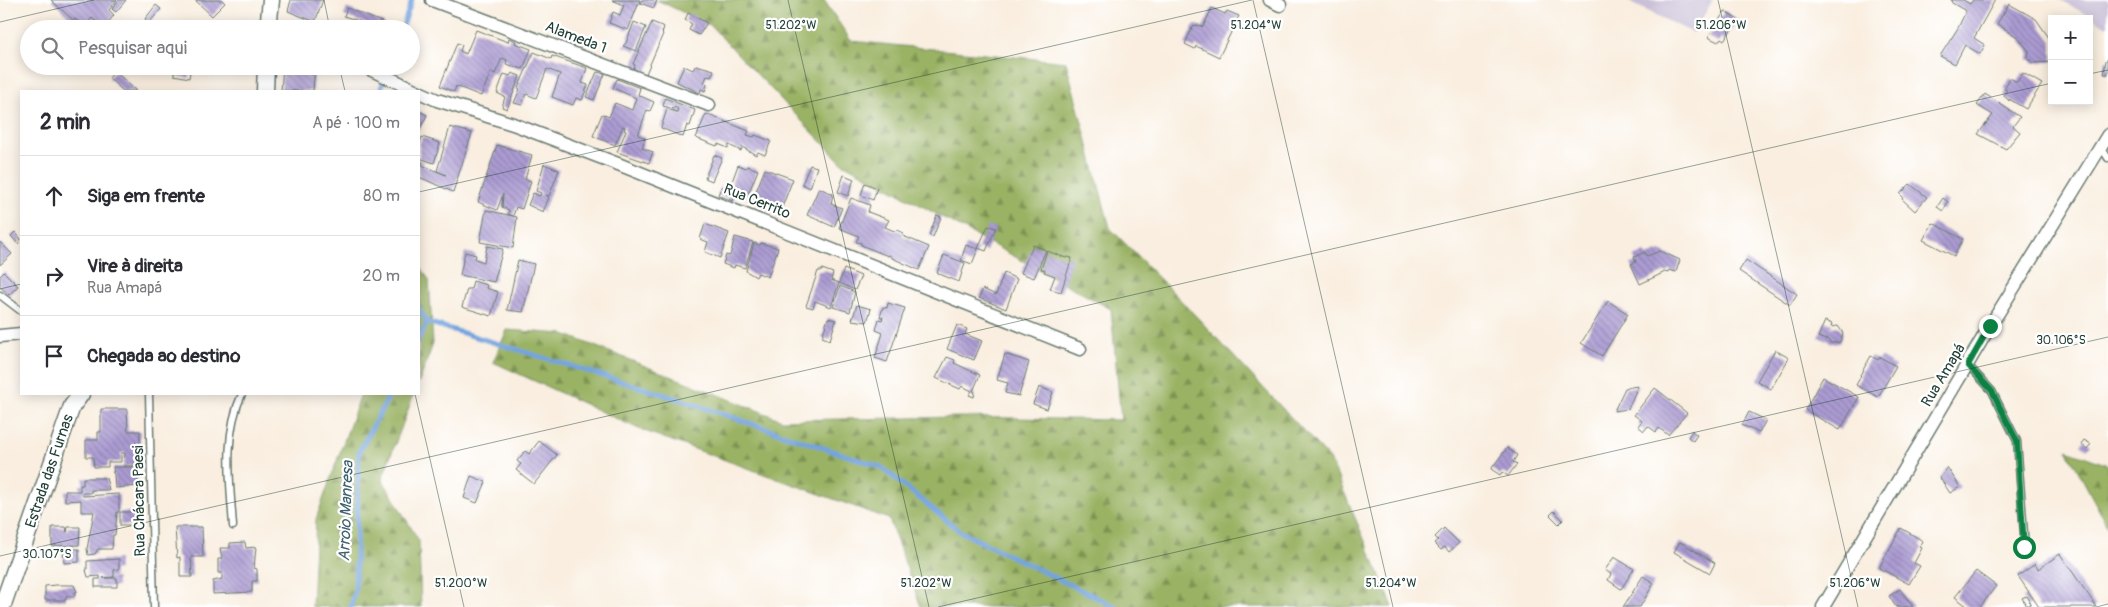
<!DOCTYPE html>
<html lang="pt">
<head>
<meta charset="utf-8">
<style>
	:root { --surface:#fff; --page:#f7f7f7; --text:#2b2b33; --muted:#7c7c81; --line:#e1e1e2 }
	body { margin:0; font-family:Pangolin,sans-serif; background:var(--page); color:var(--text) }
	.controls { position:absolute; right:15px; top:15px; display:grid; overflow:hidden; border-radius:0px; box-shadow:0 2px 12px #0003 }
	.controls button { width:45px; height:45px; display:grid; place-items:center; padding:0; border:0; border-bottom:1px solid var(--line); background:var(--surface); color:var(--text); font:25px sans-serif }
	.stop { position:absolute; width:15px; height:15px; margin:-11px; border:4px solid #0b8043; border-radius:50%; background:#fff }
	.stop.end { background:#0b8043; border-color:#fff; box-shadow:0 1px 5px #0008 }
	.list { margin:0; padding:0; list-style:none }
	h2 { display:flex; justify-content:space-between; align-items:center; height:65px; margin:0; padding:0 20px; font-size:21px }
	h2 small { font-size:16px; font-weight:400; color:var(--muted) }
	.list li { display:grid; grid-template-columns:32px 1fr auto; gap:15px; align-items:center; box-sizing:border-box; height:80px; padding:0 20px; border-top:1px solid var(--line) }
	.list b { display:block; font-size:19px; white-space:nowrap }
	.list p { margin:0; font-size:16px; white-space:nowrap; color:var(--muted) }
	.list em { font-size:16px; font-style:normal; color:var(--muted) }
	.icon { flex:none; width:28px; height:28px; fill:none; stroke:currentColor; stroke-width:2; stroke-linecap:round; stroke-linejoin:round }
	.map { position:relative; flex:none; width:2108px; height:607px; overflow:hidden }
	.search { position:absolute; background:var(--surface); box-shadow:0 2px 12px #0003; left:20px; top:20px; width:400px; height:55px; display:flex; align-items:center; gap:12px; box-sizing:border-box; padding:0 18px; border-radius:28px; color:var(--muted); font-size:19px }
	.panel { position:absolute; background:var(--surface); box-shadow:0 2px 12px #0003; left:20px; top:90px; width:400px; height:305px; border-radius:0px }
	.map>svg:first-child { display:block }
	.industrial { fill:#c9bfd7 }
	.forest { fill:url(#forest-firs); stroke:#5c784c }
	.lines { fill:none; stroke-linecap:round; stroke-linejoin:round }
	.stream { stroke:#74a4de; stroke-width:5 }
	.building { fill:url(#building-back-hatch) }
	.service-casing { stroke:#6b7b70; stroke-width:9 }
	.minor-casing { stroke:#6b7b70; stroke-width:15 }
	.tertiary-casing { stroke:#6b7b70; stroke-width:19 }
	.service { stroke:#fff; stroke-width:6 }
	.minor { stroke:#fff; stroke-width:12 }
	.tertiary { stroke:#fff; stroke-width:16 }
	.route { stroke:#0b8043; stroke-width:6 }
	.ticks { fill:none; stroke:#1f3d34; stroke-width:1; stroke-opacity:0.45 }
	.labels { text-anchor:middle; stroke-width:4.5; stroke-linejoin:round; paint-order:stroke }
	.street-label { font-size:15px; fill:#1f3d34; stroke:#fff }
	.water-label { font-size:16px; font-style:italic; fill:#3d6170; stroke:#fff }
	.ticks-label { font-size:12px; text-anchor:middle; fill:#1f3d34; stroke:#fff; stroke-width:4.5; stroke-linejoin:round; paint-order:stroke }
</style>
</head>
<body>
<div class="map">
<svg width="2108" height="607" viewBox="0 0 2108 607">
	<defs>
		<pattern id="forest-firs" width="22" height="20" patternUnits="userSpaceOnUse" patternTransform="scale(1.25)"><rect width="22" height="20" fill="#9ab264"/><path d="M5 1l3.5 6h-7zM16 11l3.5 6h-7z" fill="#7d9253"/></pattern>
		<pattern id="building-back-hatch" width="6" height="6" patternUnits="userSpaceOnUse" patternTransform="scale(1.25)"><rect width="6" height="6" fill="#ac9bd3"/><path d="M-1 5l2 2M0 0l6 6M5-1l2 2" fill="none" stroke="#8b80ac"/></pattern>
	</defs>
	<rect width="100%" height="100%" fill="#fff"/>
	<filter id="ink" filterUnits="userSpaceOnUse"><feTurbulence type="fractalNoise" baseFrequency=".02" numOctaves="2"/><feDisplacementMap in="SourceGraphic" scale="10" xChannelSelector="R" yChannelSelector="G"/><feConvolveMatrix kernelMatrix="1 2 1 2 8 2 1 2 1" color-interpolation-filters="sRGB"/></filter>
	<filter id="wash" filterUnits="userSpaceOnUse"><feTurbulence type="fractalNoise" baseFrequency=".0096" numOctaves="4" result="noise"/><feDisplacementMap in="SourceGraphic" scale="20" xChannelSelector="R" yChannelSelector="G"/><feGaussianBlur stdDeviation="1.12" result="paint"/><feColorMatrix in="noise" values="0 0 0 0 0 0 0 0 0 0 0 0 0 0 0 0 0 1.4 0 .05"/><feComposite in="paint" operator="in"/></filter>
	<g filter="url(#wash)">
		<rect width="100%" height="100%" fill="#f9eedf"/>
		<!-- industrial -->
		<g class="industrial">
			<path d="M 1625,0 L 1713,0 L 1693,33 Z"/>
			<path d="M 2061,0 L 2108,0 L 2108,27 Z"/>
		</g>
		<!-- forest -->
		<g class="forest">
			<path d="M 657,0 L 824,0 L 851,41 L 1066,62 L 1110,228 L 1193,313 L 1330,459 L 1393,607 L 921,607 L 889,519 L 639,429 L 493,362 L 507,330 L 564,334 L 782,420 L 961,417 L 1121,420 L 1111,309 L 841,162 L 710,25 Z"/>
			<path d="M 419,265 L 429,280 L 433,344 L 419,382 Z"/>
			<path d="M 361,394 L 414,394 L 382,479 L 419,541 L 421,607 L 312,607 L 316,519 Z"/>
			<path d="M 2067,450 L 2108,465 L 2108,527 Z"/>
		</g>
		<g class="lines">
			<!-- stream -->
			<g class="stream">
				<path d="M 402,29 L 412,0"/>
				<path d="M 380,91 L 389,66"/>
				<path d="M 419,309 L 427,322 L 419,339"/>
				<path d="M 427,322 L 672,397 L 881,467 L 961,532 L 1116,607"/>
				<path d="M 351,607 L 355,591 L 359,452 L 390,394"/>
			</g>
		</g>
		<g id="blocks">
			<!-- building -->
			<g class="building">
				<path d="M 51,0 L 117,0 L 109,10 L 114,15 L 104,28 L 92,18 L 85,26 L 75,19 L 74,21 Z"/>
				<path d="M 119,0 L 126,0 L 116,12 L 112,9 Z"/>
				<path d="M 195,0 L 222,0 L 225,3 L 212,16 Z"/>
				<path d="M 291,0 L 323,0 L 315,22 L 288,11 Z"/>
				<path d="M 612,0 L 640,0 L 628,30 L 609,23 L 613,12 L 620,15 L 624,5 Z"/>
				<path d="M 642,0 L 657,0 L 654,8 L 640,3 Z"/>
				<path d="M 1951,0 L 1963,0 L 1970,4 L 1973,0 L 1995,0 L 1974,38 L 1985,45 L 1980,54 L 1965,45 L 1955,64 L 1940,56 L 1958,28 L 1966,11 L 1952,3 Z"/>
				<path d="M 2009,4 L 2036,19 L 2052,42 L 2052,62 L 2032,63 L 2032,60 L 2028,60 L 2029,51 L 2019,38 L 1997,24 Z"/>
				<path d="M 156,5 L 161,9 L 149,23 L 145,19 Z"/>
				<path d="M 347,8 L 384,23 L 382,29 L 344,16 Z"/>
				<path d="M 1212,8 L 1225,14 L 1227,11 L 1239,16 L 1219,57 L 1196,46 L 1195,49 L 1185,44 L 1193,26 L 1198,25 L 1203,27 Z"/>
				<path d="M 1725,11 L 1738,20 L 1724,40 L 1721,38 L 1718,42 L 1708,37 Z"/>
				<path d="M 688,13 L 707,23 L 699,35 L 689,30 L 692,24 L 685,20 Z"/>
				<path d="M 634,22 L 646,27 L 636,51 L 623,46 L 626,43 Z"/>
				<path d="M 652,22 L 664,27 L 662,33 L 663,34 L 645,76 L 633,72 L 635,65 L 633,64 Z"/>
				<path d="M 476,30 L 508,42 L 509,38 L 516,41 L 515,43 L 531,49 L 523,69 L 506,64 L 507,60 L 502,58 L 495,74 L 491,72 L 481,96 L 456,86 L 454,92 L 440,86 L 457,43 L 462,45 L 460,51 L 466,54 Z"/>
				<path d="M 534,52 L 551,59 L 552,56 L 587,68 L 582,83 L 588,85 L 582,100 L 576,98 L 573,105 L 552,97 L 560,74 L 547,69 L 536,98 L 526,94 L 522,105 L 514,103 L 520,89 L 518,88 Z"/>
				<path d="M 2106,60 L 2108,60 L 2108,74 L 2104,74 Z"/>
				<path d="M 696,65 L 714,70 L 711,77 L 707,76 L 704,83 L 707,84 L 705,91 L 701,89 L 700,93 L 677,82 L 684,66 L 693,70 Z"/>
				<path d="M 175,66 L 191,66 L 189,78 L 174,75 Z"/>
				<path d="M 283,66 L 315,66 L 313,91 L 281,91 Z"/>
				<path d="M 115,71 L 136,91 L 123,91 L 109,78 Z"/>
				<path d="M 597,72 L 605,74 L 594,100 L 586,97 Z"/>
				<path d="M 512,73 L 520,76 L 507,109 L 502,107 L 505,97 L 497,93 L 504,74 L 510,76 Z"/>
				<path d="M 2023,73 L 2042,84 L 2026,109 L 2009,99 L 2009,101 L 2004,95 L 2007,90 L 2004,89 L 2010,78 L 2017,82 Z"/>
				<path d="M 617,79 L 640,88 L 638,95 L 654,102 L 650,111 L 647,110 L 638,135 L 645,138 L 642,148 L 653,152 L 649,163 L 617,152 L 626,131 L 624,130 L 625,127 L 623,126 L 615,145 L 593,136 L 602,114 L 609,117 L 615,103 L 632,110 L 636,98 L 613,88 Z"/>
				<path d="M 1985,94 L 2020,117 L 2013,126 L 2020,132 L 2006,149 L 1978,134 L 1993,115 L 1977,105 Z"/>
				<path d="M 665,98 L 695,110 L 690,126 L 687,125 L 683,137 L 661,128 L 667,109 L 677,112 L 678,109 L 674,107 L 673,109 L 663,106 Z"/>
				<path d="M 419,111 L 427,115 L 419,131 Z"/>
				<path d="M 706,114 L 749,131 L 747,135 L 754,137 L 755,135 L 771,141 L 765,155 L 758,152 L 756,155 L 742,147 L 741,151 L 729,145 L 728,148 L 718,144 L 717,146 L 696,138 Z"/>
				<path d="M 450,127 L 472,133 L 453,192 L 419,177 L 419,160 L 423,162 L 422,165 L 446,175 L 437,171 Z"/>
				<path d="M 422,137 L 440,143 L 434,163 L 419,158 L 419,146 Z"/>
				<path d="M 497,145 L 532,155 L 525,179 L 531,181 L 522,209 L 516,207 L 513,216 L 508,214 L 509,210 L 502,207 L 503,194 L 497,210 L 478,202 Z"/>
				<path d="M 714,155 L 722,158 L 712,181 L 705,178 Z"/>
				<path d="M 544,164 L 559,170 L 549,196 L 546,195 L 549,197 L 543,212 L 528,205 L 533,193 L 540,196 L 541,193 L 536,191 Z"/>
				<path d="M 738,165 L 746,168 L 747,166 L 758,170 L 747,197 L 736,193 L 733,201 L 718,195 L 721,187 L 730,187 Z"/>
				<path d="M 810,165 L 817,167 L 810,188 L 802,184 Z"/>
				<path d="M 765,169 L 793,179 L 782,207 L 754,196 Z"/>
				<path d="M 844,175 L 854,179 L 848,196 L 838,192 Z"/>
				<path d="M 865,183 L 877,188 L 873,200 L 861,195 Z"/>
				<path d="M 1910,184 L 1927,197 L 1915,211 L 1902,199 L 1903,197 L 1900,194 Z"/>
				<path d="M 819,188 L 833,194 L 831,204 L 842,208 L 834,227 L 807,215 Z"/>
				<path d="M 851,198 L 870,205 L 868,212 L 889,220 L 885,227 L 894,231 L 897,230 L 903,233 L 903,236 L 929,247 L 919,270 L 892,258 L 892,257 L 889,255 L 888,256 L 861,245 L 861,243 L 856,242 L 859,236 L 839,228 Z"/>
				<path d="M 1943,198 L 1948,202 L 1943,211 L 1937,207 Z"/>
				<path d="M 486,210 L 517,217 L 513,248 L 480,242 Z"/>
				<path d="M 937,215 L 941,217 L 933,237 L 929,235 Z"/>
				<path d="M 1933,223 L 1963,239 L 1954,256 L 1923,240 Z"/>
				<path d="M 705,224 L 729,233 L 720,258 L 705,252 L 708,242 L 700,239 Z"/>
				<path d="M 988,226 L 996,228 L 986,251 L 978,248 Z"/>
				<path d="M 15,232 L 21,239 L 18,244 L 11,236 Z"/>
				<path d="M 735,237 L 753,242 L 745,268 L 735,265 L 734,268 L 723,264 L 726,255 L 730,256 Z"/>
				<path d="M 0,242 L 12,254 L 0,265 Z"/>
				<path d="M 754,243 L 760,245 L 761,243 L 778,248 L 768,277 L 758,273 L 756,277 L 746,271 Z"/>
				<path d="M 966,245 L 978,249 L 972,264 L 961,260 Z"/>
				<path d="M 1033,245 L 1046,250 L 1034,278 L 1021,273 Z"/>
				<path d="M 487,246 L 503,249 L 494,282 L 460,275 L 465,252 L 476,255 L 475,259 L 484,262 Z"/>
				<path d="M 1047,251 L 1066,258 L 1068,257 L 1072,258 L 1061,292 L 1050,289 L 1055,276 L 1044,272 L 1045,270 L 1041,269 Z"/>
				<path d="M 1660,251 L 1680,260 L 1676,272 L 1669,270 L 1668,273 L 1665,272 L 1640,284 L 1631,264 L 1636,262 L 1634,257 L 1645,252 L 1647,256 Z"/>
				<path d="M 944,255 L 965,263 L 959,282 L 937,273 Z"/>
				<path d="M 518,260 L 534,264 L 523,312 L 507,310 Z"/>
				<path d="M 1746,260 L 1797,294 L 1790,305 L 1739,271 Z"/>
				<path d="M 822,269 L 833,273 L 831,280 L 839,283 L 831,307 L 815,301 L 813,308 L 806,306 L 818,271 L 822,271 Z"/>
				<path d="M 844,269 L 861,276 L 855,290 L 839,283 Z"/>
				<path d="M 4,272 L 18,286 L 9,295 L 0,287 L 0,276 Z"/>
				<path d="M 1004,273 L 1017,279 L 1006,309 L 979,298 L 983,289 L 996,295 Z"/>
				<path d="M 473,281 L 487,285 L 486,288 L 498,292 L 491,316 L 462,307 L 467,289 L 471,289 Z"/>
				<path d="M 840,286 L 855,292 L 850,312 L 833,307 Z"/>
				<path d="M 1608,301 L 1628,314 L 1602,356 L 1581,343 Z"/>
				<path d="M 888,303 L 905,308 L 887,362 L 875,358 L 883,333 L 876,330 L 879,319 L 882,320 L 883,317 L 880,317 L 883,307 L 887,308 Z"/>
				<path d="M 857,305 L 871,309 L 867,322 L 852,320 Z"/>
				<path d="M 828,318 L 836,320 L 830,340 L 822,337 Z"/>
				<path d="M 1825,321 L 1832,324 L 1831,327 L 1838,326 L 1843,333 L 1840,342 L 1831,343 L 1826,338 L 1826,340 L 1818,337 Z"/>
				<path d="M 957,325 L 967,329 L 965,334 L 982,341 L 974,360 L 947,349 Z"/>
				<path d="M 1775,350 L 1789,358 L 1771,389 L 1757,381 Z"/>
				<path d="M 1005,354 L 1029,362 L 1019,396 L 1005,393 L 1008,383 L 997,380 Z"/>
				<path d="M 1871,356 L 1878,360 L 1880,357 L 1896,366 L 1878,397 L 1856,385 L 1861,376 L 1860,375 Z"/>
				<path d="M 947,357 L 955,360 L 954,363 L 980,375 L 973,391 L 975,392 L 974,397 L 969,395 L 972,391 L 962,386 L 960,389 L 936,378 Z"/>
				<path d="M 1823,377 L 1859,397 L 1840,430 L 1805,410 Z"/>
				<path d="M 1638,386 L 1628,409 L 1614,411 L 1625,388 Z"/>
				<path d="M 1039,387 L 1053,392 L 1047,409 L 1033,404 Z"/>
				<path d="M 1655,388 L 1687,413 L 1668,435 L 1659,428 L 1656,432 L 1648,426 L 1644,431 L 1638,426 L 1642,421 L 1634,415 Z"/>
				<path d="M 101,409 L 127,409 L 128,431 L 140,431 L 140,466 L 124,466 L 125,453 L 121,453 L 121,462 L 108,462 L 108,467 L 94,467 L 93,457 L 86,457 L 86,440 L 98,440 L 98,432 L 101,432 Z"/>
				<path d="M 1749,412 L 1766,420 L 1759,433 L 1742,425 Z"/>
				<path d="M 1692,431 L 1697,435 L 1693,441 L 1688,437 Z"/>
				<path d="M 2084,440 L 2091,444 L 2087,449 L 2081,444 Z"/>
				<path d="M 539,441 L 557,455 L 534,484 L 516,470 L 521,464 L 517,461 L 525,451 L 529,454 Z"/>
				<path d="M 1507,448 L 1517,455 L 1513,462 L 1517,464 L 1508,476 L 1502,472 L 1500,475 L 1491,469 Z"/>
				<path d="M 113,467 L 137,467 L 138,486 L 115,488 L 114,474 L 112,472 L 114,472 Z"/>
				<path d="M 1947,467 L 1960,487 L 1950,493 L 1940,478 Z"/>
				<path d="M 471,476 L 486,482 L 477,503 L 464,498 Z"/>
				<path d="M 83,478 L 106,478 L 109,490 L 91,490 L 91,493 L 82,493 L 83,496 L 119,494 L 119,512 L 117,512 L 115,535 L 113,535 L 112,549 L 98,549 L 95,554 L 88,555 L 87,549 L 94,512 L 81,512 L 81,500 L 65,501 L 65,491 L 80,491 L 80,485 L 83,485 Z"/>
				<path d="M 1554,511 L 1563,520 L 1559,524 L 1550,515 Z"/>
				<rect x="120" y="512" width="15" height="13"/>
				<path d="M 52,527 L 66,527 L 67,532 L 68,527 L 80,527 L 79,545 L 52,546 Z"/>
				<path d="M 175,527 L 202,527 L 203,557 L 191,557 L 192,577 L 180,577 L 180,557 L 177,558 Z"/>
				<path d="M 1444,528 L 1459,543 L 1449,552 L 1445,547 L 1441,550 L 1434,543 L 1438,540 L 1435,537 Z"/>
				<path d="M 1901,528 L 1923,541 L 1920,547 L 1922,548 L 1914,563 L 1920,566 L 1909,584 L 1879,568 Z"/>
				<path d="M 245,542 L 246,548 L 256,547 L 254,568 L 257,569 L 257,581 L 252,581 L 252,592 L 213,594 L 213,581 L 222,579 L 222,573 L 218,573 L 218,559 L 222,559 L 220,548 L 230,548 L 230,543 Z"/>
				<path d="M 1680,542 L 1715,563 L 1710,573 L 1674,552 Z"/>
				<path d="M 63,549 L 79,549 L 79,562 L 64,563 Z"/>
				<path d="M 2060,554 L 2094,603 L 2096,607 L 2039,607 L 2018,576 L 2035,564 L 2038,569 Z"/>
				<path d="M 1614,557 L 1634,569 L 1621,589 L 1608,580 L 1611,574 L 1605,570 Z"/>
				<path d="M 119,559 L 119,569 L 114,570 L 114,577 L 103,578 L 117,578 L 117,587 L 95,587 L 95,579 L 100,579 L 100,576 L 88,577 L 86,570 L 87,570 L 87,561 Z"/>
				<path d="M 1976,571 L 1996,586 L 1980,607 L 1968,607 L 1955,597 Z"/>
				<path d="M 1643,576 L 1654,583 L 1640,607 L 1623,607 Z"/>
				<path d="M 56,585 L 74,585 L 77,592 L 75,592 L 75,596 L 66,596 L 66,600 L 45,600 L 45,586 Z"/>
				<path d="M 1900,589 L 1913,607 L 1896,607 L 1889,596 Z"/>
				<path d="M 2026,596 L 2031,604 L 2027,606 L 2022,598 Z"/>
			</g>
		</g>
	</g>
	<g filter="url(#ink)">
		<use href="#blocks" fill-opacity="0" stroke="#6b7b70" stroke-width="1"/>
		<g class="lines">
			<defs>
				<g id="service">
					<path d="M 2101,147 L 2108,158"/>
					<path d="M 0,295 L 21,311"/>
					<path d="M 1968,365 L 1992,391 L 2017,441 L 2025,547"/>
					<path d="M 149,394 L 154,607"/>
					<path d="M 233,526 C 230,482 223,435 242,394"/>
				</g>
				<g id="minor">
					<path d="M 432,0 L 709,105"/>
					<path d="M 1270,0 L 1280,5"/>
					<path d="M 269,23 L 282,29"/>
					<path d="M 363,66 L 417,91"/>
					<path d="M 419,92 L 437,100 L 513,124 L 618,164 L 1080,349"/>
					<path d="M 0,336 L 21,334"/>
					<path d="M 1823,607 L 1990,326 L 2108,135"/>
				</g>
				<g id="tertiary">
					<path d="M 268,29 L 271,0"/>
					<path d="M 265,91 L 266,66"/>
					<path d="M 2,607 L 72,406 L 81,394"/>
				</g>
			</defs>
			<!-- service casing -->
			<use href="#service" class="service-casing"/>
			<!-- minor casing -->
			<use href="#minor" class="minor-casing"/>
			<!-- tertiary casing -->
			<use href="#tertiary" class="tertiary-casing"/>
			<!-- service -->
			<use href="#service" class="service"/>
			<!-- minor -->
			<use href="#minor" class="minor"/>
			<!-- tertiary -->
			<use href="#tertiary" class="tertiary"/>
		</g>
	</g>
	<g class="lines" filter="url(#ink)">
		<!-- route -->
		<path class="route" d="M 1990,326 L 1968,365 L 1992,391 L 2017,441 L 2024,547"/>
	</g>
	<!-- ticks -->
	<path class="ticks" d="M 324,0 L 330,29M 788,0 L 929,607M 1253,0 L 1393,607M 1718,0 L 1858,607M 0,22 L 94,0M 339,66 L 345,91M 2089,74 L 2108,70M 419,192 L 1252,0M 0,289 L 21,284M 415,394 L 464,607M 0,556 L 2052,83M 938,607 L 2108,337M 2096,607 L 2108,604"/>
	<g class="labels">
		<!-- street labels -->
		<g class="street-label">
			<text transform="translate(576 37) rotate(21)" y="5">Alameda 1</text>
			<text transform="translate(757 201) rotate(22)" y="5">Rua Cerrito</text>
			<text transform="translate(1943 375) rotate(-59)" y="5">Rua Amapá</text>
			<text transform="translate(49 471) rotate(-71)" y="5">Estrada das Furnas</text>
			<text transform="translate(139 501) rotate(-91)" y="5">Rua Chácara Paesi</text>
		</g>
		<!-- water labels -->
		<g class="water-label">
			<text transform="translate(345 511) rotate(-88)" y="6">Arroio Manresa</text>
		</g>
	</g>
	<g class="ticks-label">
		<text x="791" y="29">51.202°W</text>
		<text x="1256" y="29">51.204°W</text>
		<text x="1721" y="29">51.206°W</text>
		<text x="2061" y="344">30.106°S</text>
		<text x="47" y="558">30.107°S</text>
		<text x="461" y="587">51.200°W</text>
		<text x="926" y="587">51.202°W</text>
		<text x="1391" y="587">51.204°W</text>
		<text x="1855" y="587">51.206°W</text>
	</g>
</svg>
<div class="controls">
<button>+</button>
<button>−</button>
</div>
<div class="stop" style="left:2024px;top:547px"></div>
<div class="stop end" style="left:1990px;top:326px"></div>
<div class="search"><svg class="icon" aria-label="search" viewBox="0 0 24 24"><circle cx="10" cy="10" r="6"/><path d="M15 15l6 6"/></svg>Pesquisar aqui</div>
<section class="panel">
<h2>2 min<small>A pé · 100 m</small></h2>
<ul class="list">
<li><svg class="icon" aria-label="ahead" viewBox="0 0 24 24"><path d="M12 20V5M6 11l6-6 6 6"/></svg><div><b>Siga em frente</b></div><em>80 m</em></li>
<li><svg class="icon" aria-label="right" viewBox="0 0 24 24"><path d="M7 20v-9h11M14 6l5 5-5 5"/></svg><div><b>Vire à direita</b><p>Rua Amapá</p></div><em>20 m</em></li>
<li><svg class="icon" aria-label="arrive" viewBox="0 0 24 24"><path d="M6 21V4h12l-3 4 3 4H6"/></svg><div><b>Chegada ao destino</b></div></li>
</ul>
</section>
</div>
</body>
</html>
